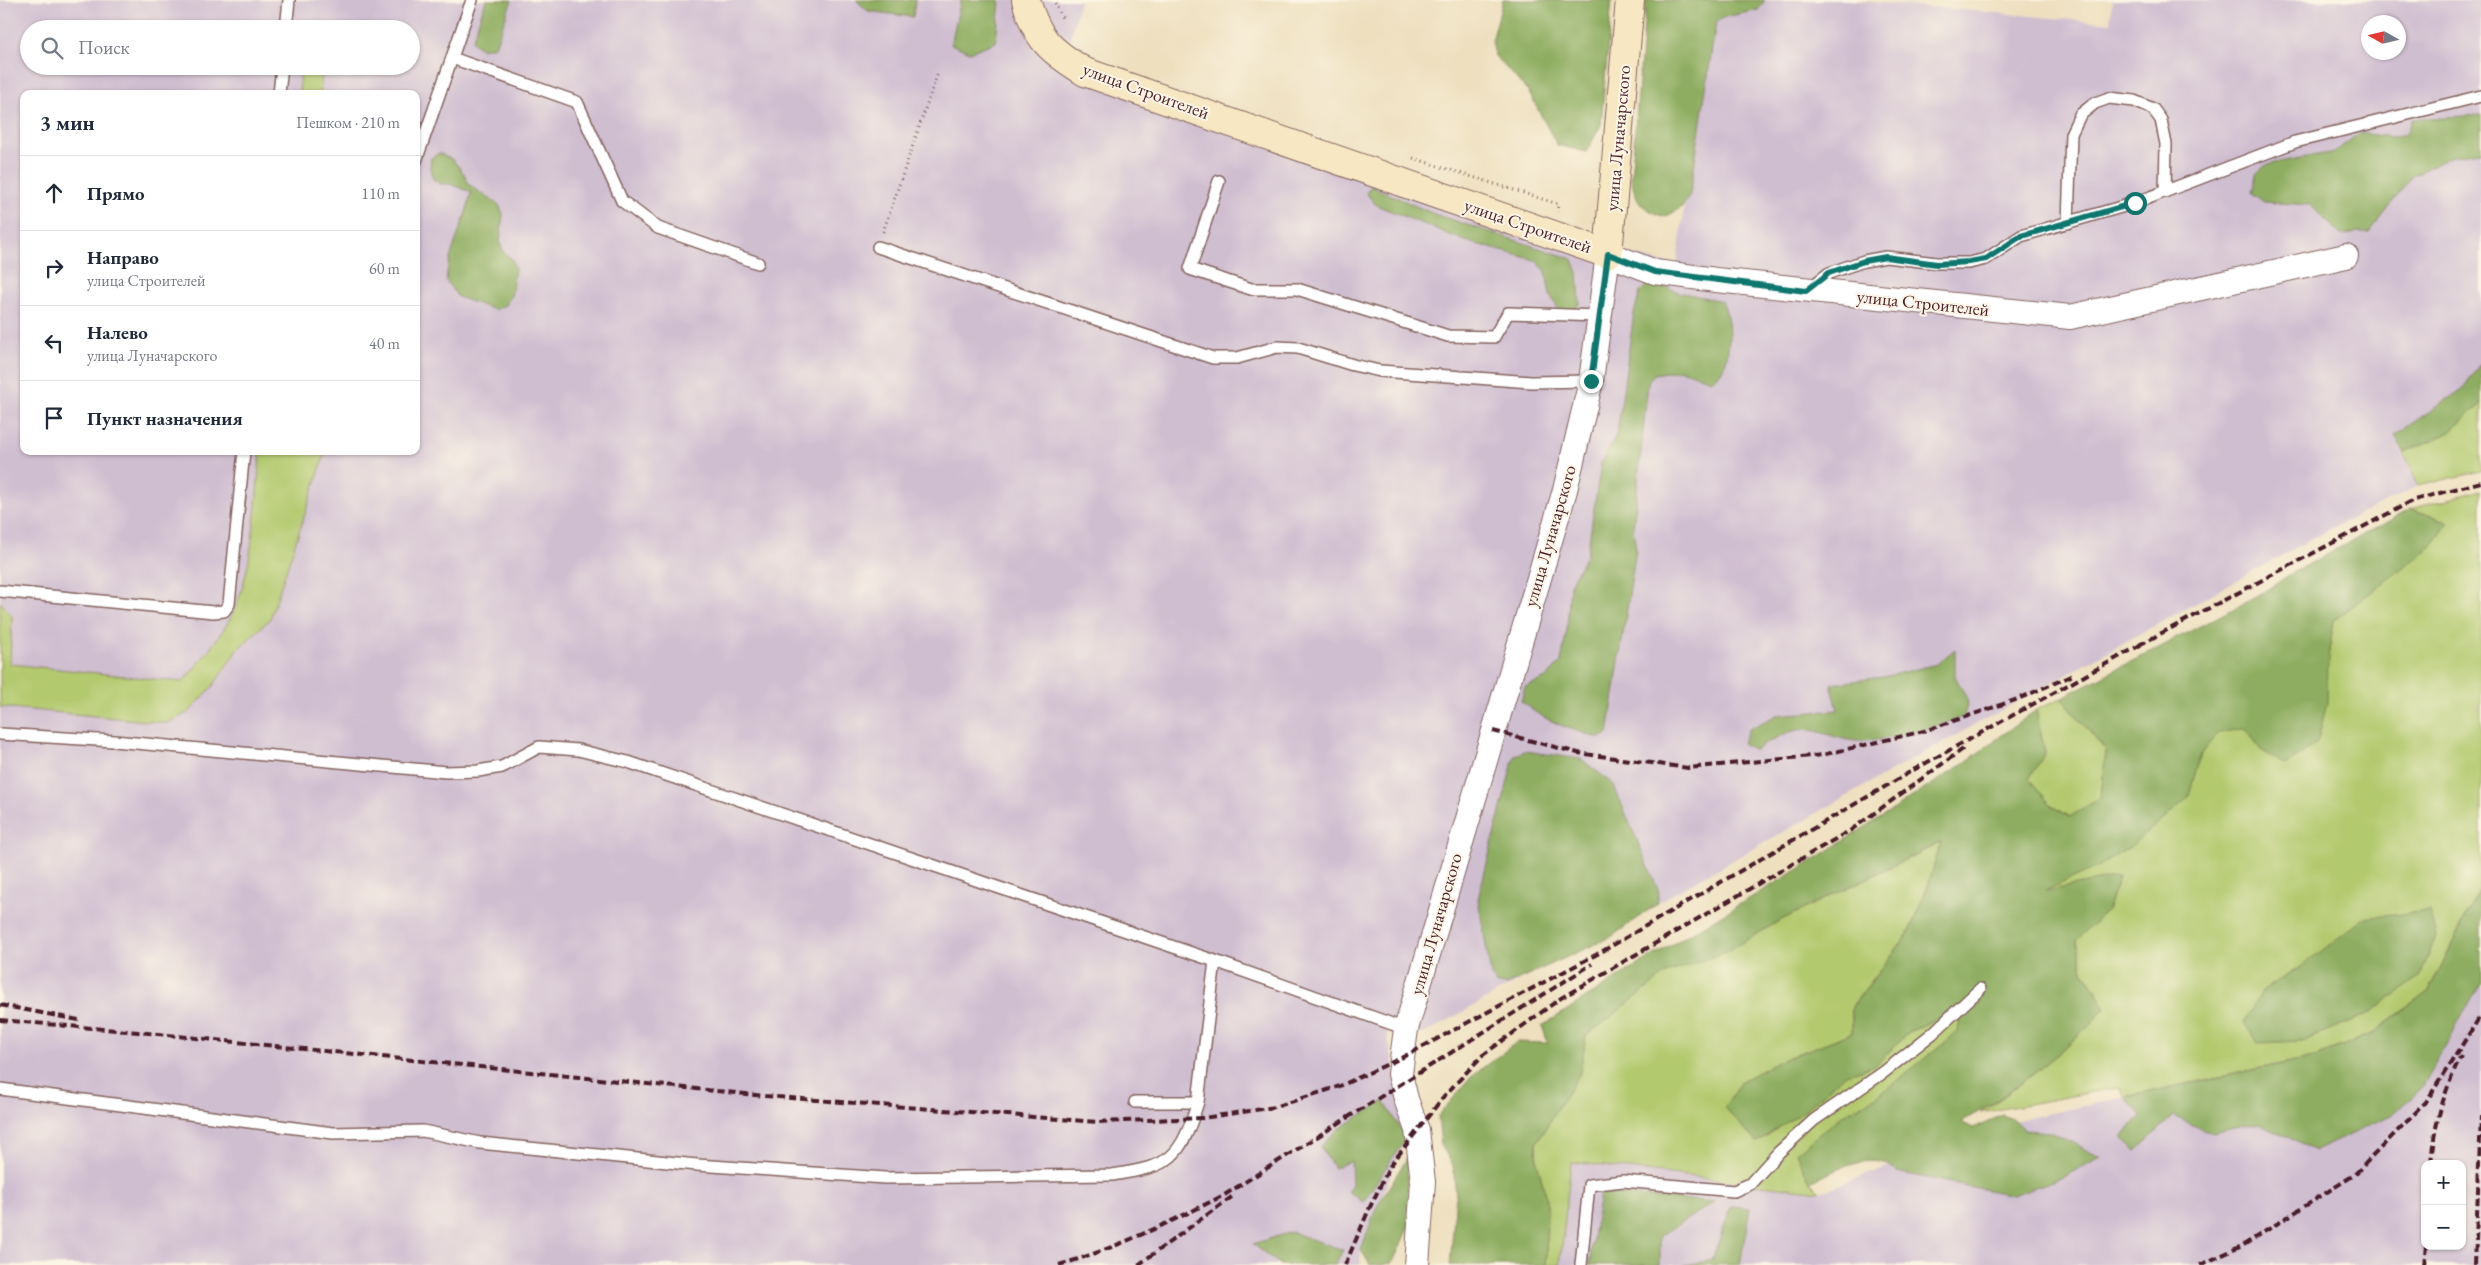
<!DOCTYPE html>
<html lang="ru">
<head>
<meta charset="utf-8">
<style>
  :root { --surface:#fff; --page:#f2f2f3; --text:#1f2937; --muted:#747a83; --line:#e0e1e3 }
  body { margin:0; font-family:"EB Garamond",serif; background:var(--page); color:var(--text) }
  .controls { position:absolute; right:15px; bottom:15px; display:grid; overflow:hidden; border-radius:10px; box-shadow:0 1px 4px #0004 }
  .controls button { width:45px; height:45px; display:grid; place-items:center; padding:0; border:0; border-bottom:1px solid var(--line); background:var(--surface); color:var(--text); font:25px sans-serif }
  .compass { position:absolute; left:2361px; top:15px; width:45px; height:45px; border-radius:50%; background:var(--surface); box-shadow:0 1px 4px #0004; rotate:278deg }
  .stop { position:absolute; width:15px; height:15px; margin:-11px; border:4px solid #0f766e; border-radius:50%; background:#fff }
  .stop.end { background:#0f766e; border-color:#fff; box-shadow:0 1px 5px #0008 }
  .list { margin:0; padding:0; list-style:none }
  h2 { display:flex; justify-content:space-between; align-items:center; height:65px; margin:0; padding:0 20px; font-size:21px }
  h2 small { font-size:16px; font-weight:400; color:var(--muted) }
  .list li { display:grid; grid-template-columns:32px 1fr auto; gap:15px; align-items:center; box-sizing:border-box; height:75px; padding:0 20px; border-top:1px solid var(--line) }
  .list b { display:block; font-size:19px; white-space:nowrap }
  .list p { margin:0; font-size:16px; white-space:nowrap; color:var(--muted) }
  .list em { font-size:16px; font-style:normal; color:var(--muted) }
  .icon { flex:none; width:28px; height:28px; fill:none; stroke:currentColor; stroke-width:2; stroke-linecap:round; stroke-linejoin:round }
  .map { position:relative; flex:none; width:2481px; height:1265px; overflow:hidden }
  .search { position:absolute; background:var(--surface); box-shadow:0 1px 4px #0004; left:20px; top:20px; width:400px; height:55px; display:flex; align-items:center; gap:12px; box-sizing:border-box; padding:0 18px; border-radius:28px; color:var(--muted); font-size:19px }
  .panel { position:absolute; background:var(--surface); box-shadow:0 1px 4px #0004; left:20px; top:90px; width:400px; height:365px; border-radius:10px }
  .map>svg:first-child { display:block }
  .industrial { fill:#cfbdd0; fill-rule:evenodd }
  .green { fill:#b3c96e; stroke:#7e744c; fill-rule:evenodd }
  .forest { fill:#8ead61; stroke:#6c6646 }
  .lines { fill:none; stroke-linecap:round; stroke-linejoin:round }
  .service-casing { stroke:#83635f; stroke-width:14 }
  .minor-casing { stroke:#83635f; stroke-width:26 }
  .secondary-casing { stroke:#83635f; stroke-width:30 }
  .path { stroke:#83635f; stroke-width:3; stroke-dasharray:1 4; stroke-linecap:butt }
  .service { stroke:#fff; stroke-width:11 }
  .minor { stroke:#fff; stroke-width:24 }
  .secondary { stroke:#f7e8c3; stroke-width:28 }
  .rail { stroke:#4a1f2b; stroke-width:4; stroke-dasharray:8 4; stroke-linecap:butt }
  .route { stroke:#0f766e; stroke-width:6 }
  .labels { text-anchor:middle; stroke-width:4; stroke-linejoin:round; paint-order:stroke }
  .street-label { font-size:18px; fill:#4a1f2b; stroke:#fcf5e5 }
</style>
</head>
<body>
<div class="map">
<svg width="2481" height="1265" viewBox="0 0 2481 1265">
  <rect width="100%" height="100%" fill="#fcf5e5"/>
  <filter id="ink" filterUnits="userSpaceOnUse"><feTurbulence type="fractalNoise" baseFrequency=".02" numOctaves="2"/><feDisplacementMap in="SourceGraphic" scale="10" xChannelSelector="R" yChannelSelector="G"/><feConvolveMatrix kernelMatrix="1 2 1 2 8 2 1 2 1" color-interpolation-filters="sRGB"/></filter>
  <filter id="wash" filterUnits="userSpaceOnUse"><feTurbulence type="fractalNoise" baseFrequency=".0096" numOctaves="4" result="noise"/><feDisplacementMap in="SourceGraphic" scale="20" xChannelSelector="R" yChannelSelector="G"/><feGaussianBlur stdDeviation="1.12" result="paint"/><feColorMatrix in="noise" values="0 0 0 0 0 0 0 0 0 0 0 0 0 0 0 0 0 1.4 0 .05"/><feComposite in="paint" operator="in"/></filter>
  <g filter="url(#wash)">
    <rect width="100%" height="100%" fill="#eee0bf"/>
    <path class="industrial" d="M0,0H1080L1063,65L1555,235L1677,266L1709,0H1848L2110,23L2112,0H2481V363L2464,388L2395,435L2418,486L2326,531L1902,765L1422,1035L1385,1021L1407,1134L1361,1250L1360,1265H0ZM2368,22H2398V52H2368ZM29,29H411V66H29ZM24,94H416V451H24Z
      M2481,885V1265H1560L1571,1162L1820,1192L2008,1122L2314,1057L2429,991ZM2425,1164H2462V1246H2425Z"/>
    <path class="green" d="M301,66H323L320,94H299Z
      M2481,404V471L2418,486L2404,452L2447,434Z
      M261,451H326L270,619L237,650L213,686L189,712L168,723L0,707V602L12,616L10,664L183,682C200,661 227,630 236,606C255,557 255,503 261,451Z
      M2481,490V885L2429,991L2372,1034L2314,1057L2125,1097L2120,1087L1980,1113C2026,1082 2067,1048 2106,1008L2083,970L2077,940L2107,910L2119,878L2042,892L2169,813L2187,798L2201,754L2219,733L2246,727L2261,750L2328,657L2334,620L2380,583L2449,522L2411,509ZM2436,936L2263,990L2302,966Z
      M2061,698L2106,751L2101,797L2070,817L2050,804L2029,779L2045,753L2036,710Z
      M1942,842L1927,889L1908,934L1852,1006V1033L1779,1061L1757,1142L1801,1113L1844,1075L1876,1065L1908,1032L1962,1008L1958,1032L1880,1094L1839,1118L1810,1182L1820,1192L1571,1162L1560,1265H1546L1547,1201L1537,1162L1536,1143L1580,1073L1586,1036L1667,973L1781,920Z"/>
    <path class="forest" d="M486,0H512L495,46L482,49L472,41Z
      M856,0H915L913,17L868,11Z
      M961,0H1000L996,42L969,52L951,44Z
      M1503,0H1612L1601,125L1586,152L1557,145L1528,91L1495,56L1492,41Z
      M1646,0H1765L1758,10L1725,17L1716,22L1690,194L1681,208L1665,217C1642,209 1636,203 1631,178Z
      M2481,115V152L2452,156L2413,175L2370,232L2341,235L2310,205L2264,202L2252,193L2256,174L2267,164L2335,152L2359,133L2391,137L2406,134L2412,119Z
      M439,153L453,160L465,175L468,184L499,205L503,214L500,243L504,253L512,259L515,269L511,297L505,305L495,310L458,297L446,281C448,251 466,222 471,192L450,184H441L433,179L430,169L431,158Z
      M1371,186L1434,214L1573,259L1578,273L1580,304L1574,309L1559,310L1550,296L1546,271L1535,260L1465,241L1376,205L1366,193Z
      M1648,284H1659L1678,292L1722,301C1731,316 1732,359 1720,373C1718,376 1714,378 1711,380L1681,370L1654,374L1648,382L1633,529L1636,549L1608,734L1599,738C1573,730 1542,721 1521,701L1525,687L1546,678L1561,662L1567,629L1570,584L1587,554L1601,463L1617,433L1634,313L1640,292Z
      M2481,363V404L2447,434L2404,452L2395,435L2464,388Z
      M2411,509L2449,522L2432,546L2334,620L2328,657L2327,703L2317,743L2286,765L2261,750L2246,728L2219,733L2201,754L2188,798L2130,847L2099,866L2045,891L2119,877L2107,910L2077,940L2083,971L2106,1008C2061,1054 2017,1091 1961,1122L1973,1128L2003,1115L2014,1120L2024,1130L2051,1132L2101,1157L2063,1177L2013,1195L1897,1172C1875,1147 1834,1172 1810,1182L1796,1153L1839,1118L1880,1094L1958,1032L1962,1008L1908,1032L1876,1065L1844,1075L1801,1113L1757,1142L1724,1108L1741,1081L1779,1061L1852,1033V1007L1908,934L1927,889L1941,842L1781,920L1724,953L1667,973L1586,1036L1580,1073L1536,1143L1537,1162L1547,1201L1546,1265H1450L1456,1195L1453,1165L1441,1145L1438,1116L1473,1075L1517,1042L1548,1043L1542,1026L1639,964L1804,866L1959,767L2036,710L2045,753L2029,779L2050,804L2070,817L2101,797L2106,751L2061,698L2256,597L2289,575Z
      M1955,649V676L1968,701L1964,716C1930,729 1893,741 1856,741C1841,740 1826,733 1811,730C1791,726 1771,742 1754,750L1742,743L1749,729L1777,715L1838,710L1831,684L1883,677L1937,664Z
      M1525,751L1581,759L1613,784L1659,892L1657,904L1611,937L1506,985L1496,984L1491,975L1478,899L1512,765L1515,755Z
      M2481,885V982L2423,1086L2391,1116L2315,1151L2260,1123L2211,1133L2173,1116L2136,1151L2121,1138L2141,1116L2125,1097L2314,1057L2372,1034L2429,991Z
      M2429,911L2436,936L2420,977L2370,1013L2303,1041L2257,1043L2244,1022L2263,990L2302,966L2364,918Z
      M1384,1101L1406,1138L1363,1202L1348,1191L1352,1184L1351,1161L1334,1168L1320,1147L1337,1130Z
      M1407,1158L1408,1228L1393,1262L1383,1265H1370L1361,1250L1376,1208Z
      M1600,1193L1715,1202L1660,1236V1265H1589Z
      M1731,1206L1750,1208L1740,1265H1685L1712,1260Z
      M1291,1232L1343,1250L1335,1265H1280L1253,1244Z"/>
  </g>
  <g filter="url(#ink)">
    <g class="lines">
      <g class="service-casing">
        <path id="service" d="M286,29L289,0
          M452,58L577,102L622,201L658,228L758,263
          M279,94L282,66
          M416,161L472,0
          M1219,181L1190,269L1251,289H1297L1448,336L1494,337L1508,313L1599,316
          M2068,223L2071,134L2080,115L2095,103L2109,98L2134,101L2153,109L2161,120L2166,144L2165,192
          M878,247L1213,358H1237L1277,347L1298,348L1353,365L1380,371L1531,382L1591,381
          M1810,288L1829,273L1864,261L1886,257L1937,263H1969L1986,259L2021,236L2135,203L2295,142L2481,96
          M0,591L213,612L224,611L229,604L244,451
          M0,734L114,741L446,772L478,771L502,767L539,747L578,750L628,762L1215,961L1406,1029
          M0,1089L333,1133L423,1131L480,1143L697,1165L885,1178L1112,1175C1172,1166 1180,1159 1198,1102
          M1135,1102H1198L1215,961
          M1581,1265L1589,1185L1623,1181L1734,1191L1750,1184L1779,1152L1814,1120L1884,1072L1933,1033L1980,989"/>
      </g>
      <g class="minor-casing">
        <path id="minor" d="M1417,1265L1423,1182L1417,1130L1406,1099L1400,1074L1406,1029L1565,490L1591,381L1608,254L1655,272L1716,280L2070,317L2346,256"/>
      </g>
      <g class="secondary-casing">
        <path id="secondary" d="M1026,0C1037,40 1051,51 1085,72L1608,254L1630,0"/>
      </g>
      <path class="path" d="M1055,3L1062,18
        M1413,158L1558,204L1557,212
        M883,232L938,72"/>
      <use href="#service" class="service"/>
      <use href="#minor" class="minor"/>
      <use href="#secondary" class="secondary"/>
      <path class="rail" d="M2139,645L2414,500L2481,482
        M1493,731L1578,753L1688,768L1822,755L1924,731L2018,699L2073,675
        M0,1005L79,1020
        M0,1020L138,1032L765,1096L1097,1122L1203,1118L1275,1107L1340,1086L1401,1058L1601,952L1917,768L2144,643
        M2431,1164C2434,1124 2444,1092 2461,1056
        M1059,1265C1117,1248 1171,1222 1226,1194L1592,964
        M1138,1265L1233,1196
        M1345,1265L1370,1207L1390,1166L1444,1096L1483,1055L1561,998L1851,830L1963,749
        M2200,1265L2242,1246L2354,1175L2426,1102L2481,1015
        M2424,1265L2426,1246
        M2475,1265L2481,1116"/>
    </g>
  </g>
  <g class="lines" filter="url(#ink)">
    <path class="route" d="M1591,381L1608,254L1655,272L1806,291L1829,273L1864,261L1886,257L1937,264L1969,262L1986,259L2021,236L2135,203"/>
  </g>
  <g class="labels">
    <g class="street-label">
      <text transform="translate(1146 91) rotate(20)" y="6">улица Строителей</text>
      <text transform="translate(1618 138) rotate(-85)" y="6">улица Луначарского</text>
      <text transform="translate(1528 226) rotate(19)" y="6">улица Строителей</text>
      <text transform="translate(1923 303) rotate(6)" y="6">улица Строителей</text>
      <text transform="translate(1550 536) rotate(-74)" y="6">улица Луначарского</text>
      <text transform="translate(1436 924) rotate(-74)" y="6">улица Луначарского</text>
    </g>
  </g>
</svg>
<div class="controls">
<button>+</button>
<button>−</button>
</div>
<svg class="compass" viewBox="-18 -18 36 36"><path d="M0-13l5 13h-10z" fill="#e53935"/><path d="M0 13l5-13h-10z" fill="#747a83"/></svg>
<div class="stop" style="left:2135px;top:203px"></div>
<div class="stop end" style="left:1591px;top:381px"></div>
<div class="search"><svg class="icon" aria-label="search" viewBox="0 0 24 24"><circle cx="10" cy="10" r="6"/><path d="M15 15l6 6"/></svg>Поиск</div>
<section class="panel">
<h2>3 мин<small>Пешком · 210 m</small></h2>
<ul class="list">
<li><svg class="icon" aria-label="ahead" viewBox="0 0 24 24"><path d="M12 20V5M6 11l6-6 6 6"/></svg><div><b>Прямо</b></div><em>110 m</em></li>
<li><svg class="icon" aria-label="right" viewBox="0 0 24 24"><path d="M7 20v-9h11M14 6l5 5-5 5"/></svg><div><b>Направо</b><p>улица Строителей</p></div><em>60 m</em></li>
<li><svg class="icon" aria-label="left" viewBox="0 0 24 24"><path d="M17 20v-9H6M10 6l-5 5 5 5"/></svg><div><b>Налево</b><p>улица Луначарского</p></div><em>40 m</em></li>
<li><svg class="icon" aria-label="arrive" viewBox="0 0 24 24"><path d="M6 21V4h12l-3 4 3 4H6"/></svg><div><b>Пункт назначения</b></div></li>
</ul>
</section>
</div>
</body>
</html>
